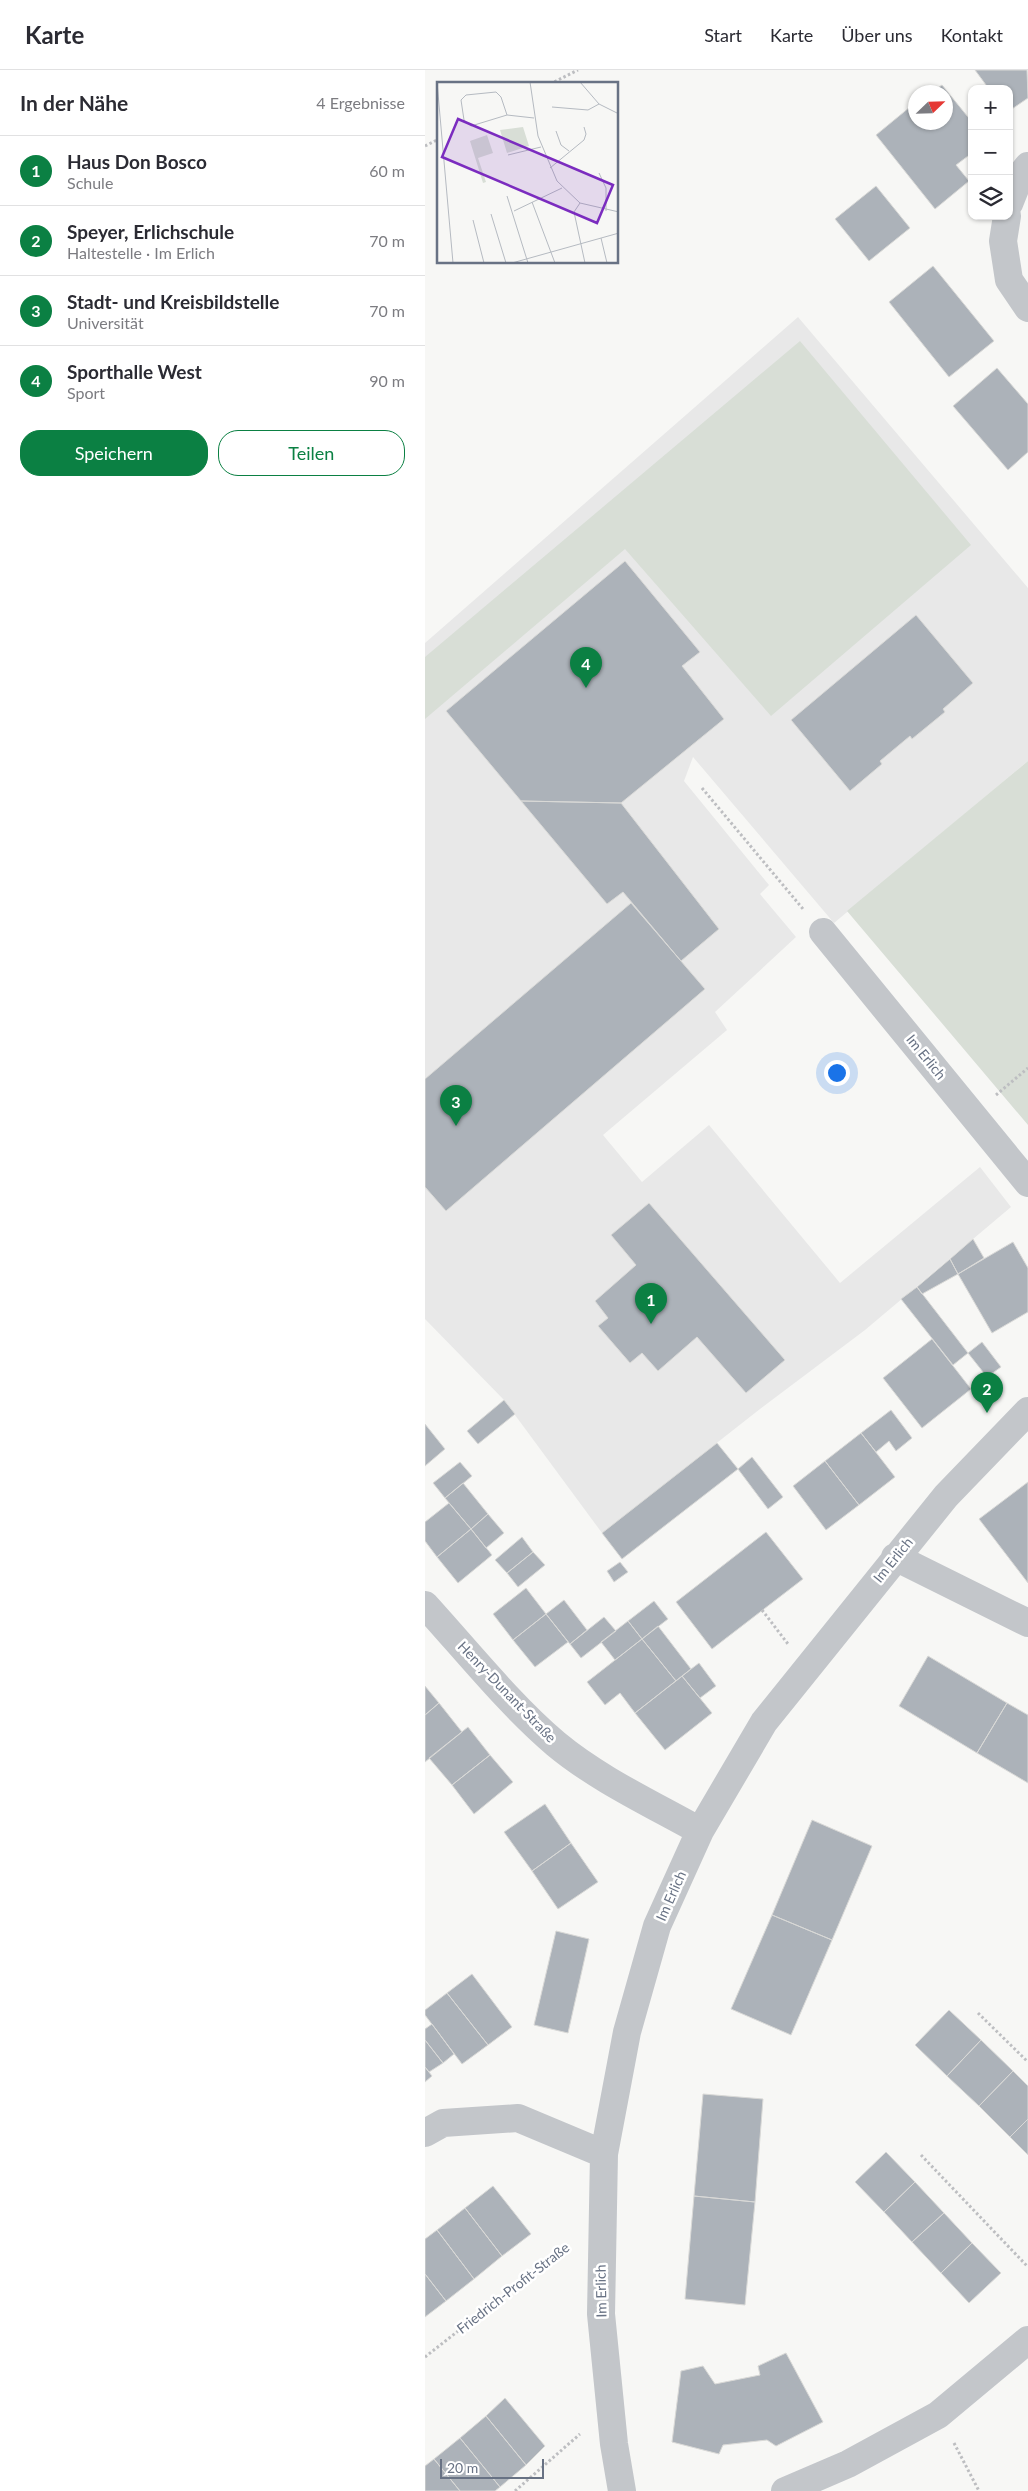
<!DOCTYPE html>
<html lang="de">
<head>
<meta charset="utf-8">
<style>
  :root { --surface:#fff; --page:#f7f7f7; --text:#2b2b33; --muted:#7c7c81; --line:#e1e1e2; --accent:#0b8043 }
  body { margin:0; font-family:Lato,sans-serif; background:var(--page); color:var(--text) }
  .controls { position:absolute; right:15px; top:15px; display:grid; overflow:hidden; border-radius:10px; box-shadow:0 1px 4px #0004 }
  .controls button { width:45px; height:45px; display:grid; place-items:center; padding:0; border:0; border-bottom:1px solid var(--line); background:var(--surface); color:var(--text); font:25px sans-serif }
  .compass { position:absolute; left:483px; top:15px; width:45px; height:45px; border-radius:50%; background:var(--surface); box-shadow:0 1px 4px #0004; rotate:67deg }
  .scale { position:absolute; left:15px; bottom:12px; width:104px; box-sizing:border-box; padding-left:5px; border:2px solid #687284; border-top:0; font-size:14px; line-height:18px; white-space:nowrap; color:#687284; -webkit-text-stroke:4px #fff; paint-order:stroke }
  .you { position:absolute; left:411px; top:1002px; width:18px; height:18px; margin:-12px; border:4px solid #fff; border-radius:50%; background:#1a73e8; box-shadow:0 0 0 8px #1a73e833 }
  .badge { display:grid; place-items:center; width:32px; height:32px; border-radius:50%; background:var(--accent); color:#fff; font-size:16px; font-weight:700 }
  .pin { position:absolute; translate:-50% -41px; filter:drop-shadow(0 1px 2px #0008) }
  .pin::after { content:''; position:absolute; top:26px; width:18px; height:15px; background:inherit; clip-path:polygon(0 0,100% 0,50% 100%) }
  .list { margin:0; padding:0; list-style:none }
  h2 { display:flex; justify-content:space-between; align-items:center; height:65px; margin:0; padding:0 20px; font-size:21px }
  h2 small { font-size:16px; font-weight:400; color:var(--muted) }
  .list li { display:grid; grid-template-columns:32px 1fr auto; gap:15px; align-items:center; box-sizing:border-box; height:70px; padding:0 20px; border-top:1px solid var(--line) }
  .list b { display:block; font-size:19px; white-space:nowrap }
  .list p { margin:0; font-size:16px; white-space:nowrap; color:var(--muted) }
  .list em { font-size:16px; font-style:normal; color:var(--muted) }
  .actions { display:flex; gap:10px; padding:15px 20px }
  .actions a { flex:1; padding:11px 0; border:1px solid var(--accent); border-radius:20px; text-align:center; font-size:18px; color:var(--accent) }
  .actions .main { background:var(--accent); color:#fff }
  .icon { flex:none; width:28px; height:28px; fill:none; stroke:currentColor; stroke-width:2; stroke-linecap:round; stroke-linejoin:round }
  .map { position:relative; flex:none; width:603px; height:2421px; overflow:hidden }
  header { display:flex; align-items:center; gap:30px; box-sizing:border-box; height:70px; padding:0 25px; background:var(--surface); border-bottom:1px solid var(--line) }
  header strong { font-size:24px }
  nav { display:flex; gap:28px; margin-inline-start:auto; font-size:18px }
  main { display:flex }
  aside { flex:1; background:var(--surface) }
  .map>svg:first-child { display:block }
  .built { fill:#e8e8e8 }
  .green { fill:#d8ded6 }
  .building { fill:#acb2b9; stroke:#d9d9d7 }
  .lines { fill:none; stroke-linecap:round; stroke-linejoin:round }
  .path { stroke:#bdbec1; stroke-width:3; stroke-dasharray:2.5 2.5; stroke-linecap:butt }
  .minor { stroke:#c3c6ca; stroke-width:28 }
  .labels { text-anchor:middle; stroke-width:5; stroke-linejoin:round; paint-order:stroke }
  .street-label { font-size:14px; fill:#687284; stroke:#fff }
  .inset-road { fill:none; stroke:#b5bac1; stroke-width:1 }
  .view { fill:#7b2cbf; fill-opacity:0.15; stroke:#7b2cbf; stroke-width:2.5 }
  .inset-edge { fill:none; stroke:#687284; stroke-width:2.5 }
</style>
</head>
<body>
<header>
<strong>Karte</strong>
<nav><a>Start</a><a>Karte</a><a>Über uns</a><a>Kontakt</a></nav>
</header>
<main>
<aside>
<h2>In der Nähe<small>4 Ergebnisse</small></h2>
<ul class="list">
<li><span class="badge">1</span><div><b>Haus Don Bosco</b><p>Schule</p></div><em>60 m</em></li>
<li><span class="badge">2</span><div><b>Speyer, Erlichschule</b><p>Haltestelle · Im Erlich</p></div><em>70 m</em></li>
<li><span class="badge">3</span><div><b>Stadt- und Kreisbildstelle</b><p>Universität</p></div><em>70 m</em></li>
<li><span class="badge">4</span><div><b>Sporthalle West</b><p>Sport</p></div><em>90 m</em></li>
</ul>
<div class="actions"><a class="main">Speichern</a><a>Teilen</a></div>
</aside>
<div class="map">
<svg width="603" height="2421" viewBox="0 0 603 2421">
  <rect width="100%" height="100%" fill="#f7f7f5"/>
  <path class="built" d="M373,247L603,518V691L409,853L268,687L259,711L344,815L335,824L371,867L290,942L302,960L178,1065L217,1112L284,1055L415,1213L555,1097L586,1137L440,1260L335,1339L177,1463L79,1330L0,1249V573Z"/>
  <path class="green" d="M375,271L546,475L346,646L200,479L0,649V587Z
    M603,691V1055L422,841Z"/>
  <path class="building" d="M550,0H602L603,28L584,41V19H564Z
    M517,15L547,52V83L531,95L544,111L510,139L451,65L485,37L487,39L490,36V52H520V22H507Z
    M451,116L485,158L444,191L410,149Z
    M508,196L569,271L524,307L464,232Z
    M572,298L603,334V382L583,400L528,336Z
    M200,491L275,582L257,596L299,649L196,733L96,731L21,641Z
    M491,545L548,613L518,639L520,642L487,669L485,666L455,691L457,694L425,721L366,650Z
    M96,731L196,733L294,859L256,891L198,822L182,834Z
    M206,833L280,919L21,1141L0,1117V1009Z
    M224,1133L360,1290L321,1323L272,1267L233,1301L217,1283L205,1293L173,1256L183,1248L170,1231L211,1195L186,1165Z
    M548,1169L559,1188L533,1204L525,1189Z
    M588,1172L603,1198V1242L567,1263L533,1204Z
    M525,1189L533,1204L497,1224L492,1217Z
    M492,1217L543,1283L528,1295L476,1229Z
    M507,1269L546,1319L497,1358L458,1308Z
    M557,1272L576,1297L562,1307L543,1283Z
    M79,1330L90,1344L53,1374L42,1361Z
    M466,1340L487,1368L471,1381L464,1371L451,1382L436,1363Z
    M0,1354L20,1379L0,1396Z
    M436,1363L470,1407L434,1435L400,1391Z
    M292,1373L313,1399L197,1489L177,1463Z
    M327,1387L358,1427L343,1439L313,1399Z
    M400,1391L434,1435L401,1460L368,1416Z
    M35,1392L47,1406L20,1428L8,1413Z
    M603,1412V1513L554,1449Z
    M38,1413L63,1444L46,1459L20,1428Z
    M24,1433L46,1459L12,1487L0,1471V1452Z
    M63,1444L79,1463L61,1478L46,1459Z
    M46,1459L67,1485L33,1513L12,1487Z
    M341,1462L378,1509L287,1579L251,1532Z
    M97,1467L108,1482L82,1503L70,1490Z
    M108,1482L120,1495L93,1517L82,1503Z
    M195,1492L203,1502L189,1512L182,1501Z
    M101,1518L121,1544L88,1570L68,1544Z
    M139,1530L162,1560L145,1574L121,1544Z
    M229,1531L243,1549L217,1569L203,1551Z
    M121,1544L143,1572L110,1597L88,1570Z
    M179,1547L191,1561L156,1588L145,1574Z
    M203,1551L217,1569L190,1590L176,1572Z
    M233,1556L266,1599L251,1611L217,1569Z
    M217,1569L251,1611L210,1643L195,1623L180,1635L162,1612Z
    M503,1586L582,1633L552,1683L474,1636Z
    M274,1593L291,1616L275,1628L257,1606Z
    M257,1606L287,1643L240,1680L210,1643Z
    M0,1616L14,1633L0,1645Z
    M14,1633L37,1662L0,1692V1645Z
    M582,1633L603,1645V1713L552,1683Z
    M43,1657L65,1685L27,1715L4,1688Z
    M65,1685L88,1712L49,1744L27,1715Z
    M120,1734L146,1773L107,1801L79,1762Z
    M387,1750L447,1776L407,1870L347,1845Z
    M146,1773L173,1812L133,1839L107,1801Z
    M347,1845L407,1870L366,1965L306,1939Z
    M131,1861L164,1869L143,1963L109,1955Z
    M47,1904L87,1957L63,1975L22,1923Z
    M22,1923L63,1975L37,1994L0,1945V1940Z
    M524,1940L556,1970L522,2006L490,1975Z
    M7,1954L29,1984L18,1993L0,1970V1959Z
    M0,1970L18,1993L4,2002L0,1997Z
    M556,1970L588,2001L554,2036L522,2006Z
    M0,1997L7,2006L0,2012Z
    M588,2001L603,2016V2049L585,2067L554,2036Z
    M278,2024L338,2029L330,2132L269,2126Z
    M603,2049V2085L585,2067Z
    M461,2082L490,2112L459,2142L430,2112Z
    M490,2112L519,2143L487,2172L459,2142Z
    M68,2116L106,2164L77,2186L40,2138Z
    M269,2126L330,2132L320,2235L260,2229Z
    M40,2138L77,2186L49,2209L12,2160Z
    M519,2143L547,2173L516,2203L487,2172Z
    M12,2160L49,2209L21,2231L0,2204V2169Z
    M547,2173L576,2203L544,2233L516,2203Z
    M0,2204L21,2231L0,2247Z
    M361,2283L398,2352L351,2376L342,2370L298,2375L294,2384L247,2372L256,2301L278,2296L290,2314L335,2305L333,2296Z
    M80,2328L120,2376L101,2395L61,2346Z
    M61,2346L101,2395L75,2417L35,2368Z
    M35,2368L75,2417L70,2421H35L9,2389Z
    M9,2389L35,2421H0V2396Z"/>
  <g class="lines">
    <path class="path" d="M125,14L153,0
      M0,76L14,69
      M277,718L378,839
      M571,1025L603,998
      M337,1540L363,1574
      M553,1943L603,1992
      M496,2085L603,2197
      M0,2287L144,2174
      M529,2373L554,2421
      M90,2421L155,2364"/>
    <path class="minor" d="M584,134L595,106L603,96
      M582,146L578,171L584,210L603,238
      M398,862L603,1113
      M470,1487L603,1553
      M0,1535C41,1580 85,1635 131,1674C173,1709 227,1734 275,1761
      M0,2063L18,2053L93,2048L179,2084
      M197,2421L189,2374L176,2244L179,2084L202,1962L232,1856L275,1761L339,1652L521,1426L603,1341
      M360,2421L423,2394L513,2345L603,2270"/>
  </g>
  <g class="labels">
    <g class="street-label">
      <text transform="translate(501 987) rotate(51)" y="5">Im Erlich</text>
      <text transform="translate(468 1490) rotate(-51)" y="5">Im Erlich</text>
      <text transform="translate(82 1622) rotate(46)" y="5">Henry-Dunant-Straße</text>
      <text transform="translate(246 1826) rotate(-66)" y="5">Im Erlich</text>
      <text transform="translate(88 2218) rotate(-38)" y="5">Friedrich-Profit-Straße</text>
      <text transform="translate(176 2221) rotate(-91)" y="5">Im Erlich</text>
    </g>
  </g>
  <g transform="translate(12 12)">
    <rect width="181" height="181" fill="#f7f7f5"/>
    <path d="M86,45L92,64L70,71L63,48ZM50,53L56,71L41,76L49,100L46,101L33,59Z" fill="#d8ded6"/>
    <path class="inset-road" d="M0,0L16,181M93,0L101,54L120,99L143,121L182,130M143,0L162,22L182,32M115,25L151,28L162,22M70,33L64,15L59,10L29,13L24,18L27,38L34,44L70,33L97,36M119,49L124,63L132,69M71,73L104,65M113,86L147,58L149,52L147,45M162,91L169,106V129M70,114L91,181M95,120L118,181M143,121L137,130L148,181M77,129L125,106M54,132L69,181M36,138L47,181M164,156L170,181M75,181L182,151"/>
    <path class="view" d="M21,37L176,103L160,141L5,75Z"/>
    <rect width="181" height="181" class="inset-edge"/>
  </g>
</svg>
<div class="controls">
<button>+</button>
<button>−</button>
<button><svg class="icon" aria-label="layers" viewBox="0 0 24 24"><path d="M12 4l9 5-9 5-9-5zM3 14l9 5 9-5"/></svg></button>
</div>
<svg class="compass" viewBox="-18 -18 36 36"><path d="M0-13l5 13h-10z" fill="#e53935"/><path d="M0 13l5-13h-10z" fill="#7c7c81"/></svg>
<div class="scale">20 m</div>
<div class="you"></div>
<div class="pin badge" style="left:226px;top:1254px">1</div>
<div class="pin badge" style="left:562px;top:1343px">2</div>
<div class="pin badge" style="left:31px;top:1056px">3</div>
<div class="pin badge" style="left:161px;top:618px">4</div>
</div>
</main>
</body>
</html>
